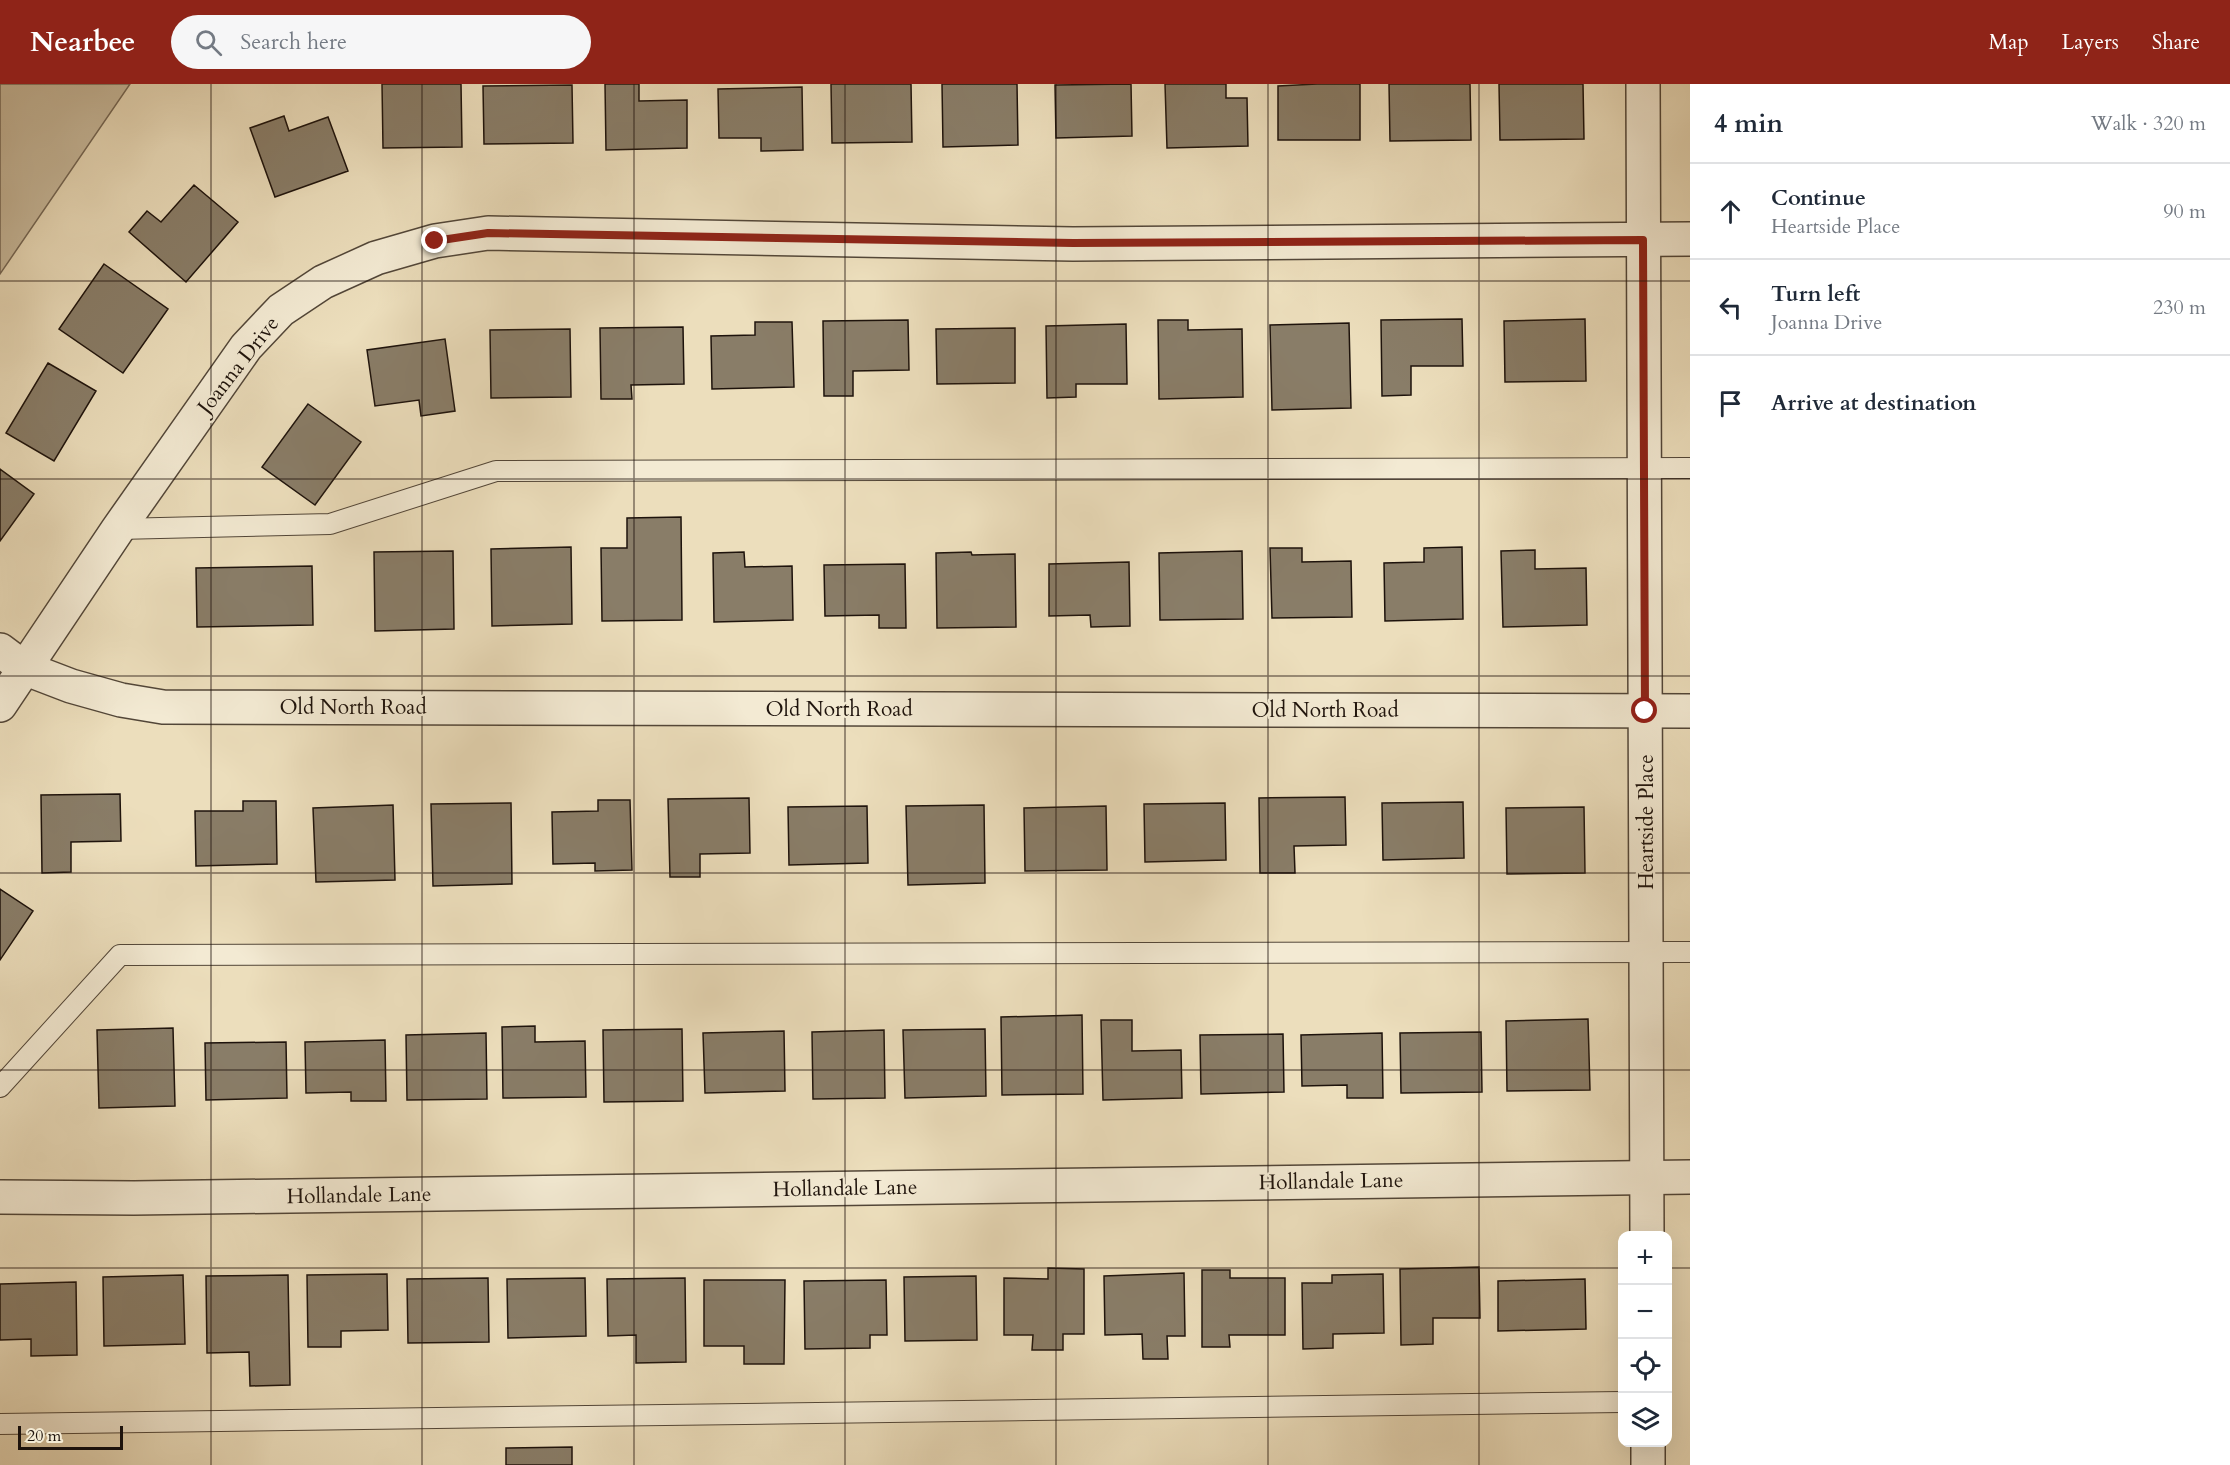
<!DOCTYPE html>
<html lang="en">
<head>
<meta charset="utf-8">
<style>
  :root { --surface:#fff; --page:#f6f6f7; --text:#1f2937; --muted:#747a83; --line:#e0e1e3; --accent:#8f2418 }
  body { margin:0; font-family:Cardo,serif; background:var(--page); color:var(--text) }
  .controls { position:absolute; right:18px; bottom:18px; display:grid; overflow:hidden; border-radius:12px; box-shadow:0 6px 24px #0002 }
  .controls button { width:54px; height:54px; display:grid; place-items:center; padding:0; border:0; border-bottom:2px solid var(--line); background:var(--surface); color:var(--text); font:30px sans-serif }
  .scale { position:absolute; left:18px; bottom:15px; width:105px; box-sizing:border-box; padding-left:6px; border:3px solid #1e130c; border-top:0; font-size:16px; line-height:21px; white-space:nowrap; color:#1e130c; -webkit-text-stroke:4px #f3ead3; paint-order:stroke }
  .stop { position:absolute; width:18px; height:18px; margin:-14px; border:4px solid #8f2418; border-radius:50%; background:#fff }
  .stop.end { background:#8f2418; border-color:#fff; box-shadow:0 2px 6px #0008 }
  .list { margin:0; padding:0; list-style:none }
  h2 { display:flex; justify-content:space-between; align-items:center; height:78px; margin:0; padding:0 24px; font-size:26px }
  h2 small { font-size:20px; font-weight:400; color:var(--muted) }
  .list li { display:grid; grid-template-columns:39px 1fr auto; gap:18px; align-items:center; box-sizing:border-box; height:96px; padding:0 24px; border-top:2px solid var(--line) }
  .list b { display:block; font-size:22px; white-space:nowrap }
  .list p { margin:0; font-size:20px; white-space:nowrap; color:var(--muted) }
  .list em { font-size:20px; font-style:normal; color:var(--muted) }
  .icon { flex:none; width:33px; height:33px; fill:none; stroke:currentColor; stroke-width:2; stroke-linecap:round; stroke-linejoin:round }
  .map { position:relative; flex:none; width:1690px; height:1381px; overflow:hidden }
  header { display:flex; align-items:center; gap:36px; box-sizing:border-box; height:84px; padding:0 30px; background:var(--accent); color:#fff }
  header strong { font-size:28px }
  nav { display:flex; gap:33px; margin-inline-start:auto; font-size:21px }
  .search { width:420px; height:54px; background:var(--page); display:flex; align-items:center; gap:15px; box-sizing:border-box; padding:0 21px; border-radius:33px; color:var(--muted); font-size:22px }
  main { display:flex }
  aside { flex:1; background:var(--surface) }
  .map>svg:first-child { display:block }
  .green { fill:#c9bb9e; stroke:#746755; stroke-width:1.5 }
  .building { fill:#897d68; stroke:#1e130c; stroke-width:1.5 }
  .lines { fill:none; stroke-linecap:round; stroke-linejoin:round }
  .service-casing { stroke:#524638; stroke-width:22 }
  .minor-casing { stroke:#524638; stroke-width:36 }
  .tertiary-casing { stroke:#524638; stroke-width:36 }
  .service { stroke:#f3ead3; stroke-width:20 }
  .minor { stroke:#f3ead3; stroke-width:33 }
  .tertiary { stroke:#f3ead3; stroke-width:33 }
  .route { stroke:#8f2418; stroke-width:8 }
  .grid { fill:none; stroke:#1e130c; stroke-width:1.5; stroke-opacity:0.55 }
  .labels { text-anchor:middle; stroke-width:4.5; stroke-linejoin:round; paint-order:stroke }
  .street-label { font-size:21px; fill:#1e130c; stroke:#f3ead3 }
</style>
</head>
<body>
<header>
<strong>Nearbee</strong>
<div class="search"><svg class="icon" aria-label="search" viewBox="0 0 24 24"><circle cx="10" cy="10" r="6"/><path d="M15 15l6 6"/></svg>Search here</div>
<nav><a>Map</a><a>Layers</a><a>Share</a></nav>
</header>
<main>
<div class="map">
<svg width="1690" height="1381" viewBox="0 0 1690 1381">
  <rect width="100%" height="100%" fill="#ecdebc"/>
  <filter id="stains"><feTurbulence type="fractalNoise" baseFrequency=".00333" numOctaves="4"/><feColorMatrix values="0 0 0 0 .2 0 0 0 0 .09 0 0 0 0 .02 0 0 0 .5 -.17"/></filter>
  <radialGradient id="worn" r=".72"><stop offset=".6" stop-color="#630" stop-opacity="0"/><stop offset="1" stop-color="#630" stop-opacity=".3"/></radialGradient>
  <path class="green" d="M0,0H130L0,190Z"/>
  <path class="building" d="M382,0H461L462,63L383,64Z
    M605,0H639V17L687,16V64L606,66Z
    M831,0H911L912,58L832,59Z
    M942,0H1017L1018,61L943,63Z
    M1131,0L1132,52L1056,54L1055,1Z
    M1165,0H1226V14H1247L1248,62L1167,64Z
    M1317,0H1360V56H1278V2Z
    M1389,0H1470L1471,56L1390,57Z
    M1499,0H1583L1584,55L1500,56Z
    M572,1L573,59L484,60L483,2Z
    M802,3L803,66L761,67V54H719L718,5Z
    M284,32L289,47L328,33L348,87L275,113L250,44Z
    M194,101L238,138L186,198L129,148L147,127L161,138Z
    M104,180L168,225L123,289L59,245Z
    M1462,235L1463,282H1411V311L1382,312L1381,236Z
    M1585,235L1586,297L1505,298L1504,237Z
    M908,236L909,286L853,287V312H824L823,237Z
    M1158,236H1188V246L1242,245L1243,313L1159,315Z
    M755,238H792L794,303L712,305L711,252L755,251Z
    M1349,239L1351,324L1272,326L1270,241Z
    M1126,240L1127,300H1076V313L1047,314L1046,242Z
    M683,243L684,300L631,301L632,315H601L600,244Z
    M1015,244V299L937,300L936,245Z
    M570,245L571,313L491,314L490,246Z
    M445,255L455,327L421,332L419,316L375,322L367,266Z
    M48,279L96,307L54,377L6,349Z
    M308,320L361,358L315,421L262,383Z
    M0,385L34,410L0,457Z
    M681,433L682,536L602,537L601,464H627V434Z
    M571,463L572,540L492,542L491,465Z
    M1462,463L1463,535L1385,537L1384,479L1424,478V464Z
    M1270,464H1302V478L1351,477L1352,533L1272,534Z
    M1535,466V485L1586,484L1587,541L1503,543L1501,467Z
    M453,467L454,545L375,547L374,468Z
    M1242,467L1243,535L1160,536L1159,469Z
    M744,468L745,483L792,482L793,536L714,538L713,469Z
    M971,468L972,471L1015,470L1016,543L937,544L936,469Z
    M1129,478L1130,542L1091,543L1090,531L1049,532V480Z
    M905,480L906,544H879V531L825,532L824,481Z
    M312,482L313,541L197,543L196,484Z
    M120,710L121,757L71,758V788L42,789L41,711Z
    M1345,713L1346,761L1294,762L1295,789H1260L1259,714Z
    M749,714L750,769L700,770V793H670L668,715Z
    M598,716H630L632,786L595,787V779L553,780L552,728L598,727Z
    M243,717H276L277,780L196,782L195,727H243Z
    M1463,718L1464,774L1383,776L1382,719Z
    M511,719L512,800L433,802L431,720Z
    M1225,719L1226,776L1145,778L1144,720Z
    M393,721L395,796L316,798L313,724Z
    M984,721L985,799L908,801L906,722Z
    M867,722L868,779L789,781L788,723Z
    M1106,722L1107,786L1025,787L1024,724Z
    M1584,723L1585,789L1507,790L1506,724Z
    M0,805L33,827L0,876Z
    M1082,931L1083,1010L1002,1011L1001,933Z
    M1588,935L1590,1006L1507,1007L1506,937Z
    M1101,936H1132V967L1181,966L1182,1014L1103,1016Z
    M535,942V958L585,957L586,1013L503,1014L502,943Z
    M173,944L175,1022L99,1024L97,946Z
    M682,945L683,1017L604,1018L603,946Z
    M985,945L986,1012L905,1014L903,946Z
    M884,946L885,1014L813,1015L812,948Z
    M784,947L785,1007L705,1009L703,949Z
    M1481,948L1482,1008L1401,1009L1400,949Z
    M486,949L487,1015L407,1016L406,951Z
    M1382,949L1383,1014H1347V1001L1302,1002L1301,951Z
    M1283,950L1284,1008L1201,1010L1200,951Z
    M385,956L386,1017H351V1008L306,1009L305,958Z
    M286,958L287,1014L206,1016L205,959Z
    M1479,1183L1480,1234H1433V1260L1401,1261L1400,1185Z
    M1048,1184L1084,1185V1250H1063V1266H1032L1033,1251H1004V1194L1048,1195Z
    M1202,1186H1230V1194H1285V1251H1229L1230,1263H1202Z
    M1184,1189L1185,1252H1167L1168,1275H1143L1142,1250L1105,1251L1104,1192Z
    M387,1190L388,1246L341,1247V1263H308L307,1191Z
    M1383,1190L1384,1249L1333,1250V1264L1303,1265L1302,1199H1332V1191Z
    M183,1191L185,1260L104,1262L103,1193Z
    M288,1191L290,1301L250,1302L249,1268L207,1269L206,1192Z
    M976,1192L977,1256L905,1257L904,1193Z
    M488,1194L489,1258L408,1259L407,1195Z
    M585,1194L586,1252L508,1254L507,1195Z
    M685,1194L686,1278L636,1279V1251L608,1252L607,1195Z
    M1585,1195L1586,1245L1498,1247V1197Z
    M704,1196H785L784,1280H744V1262H704Z
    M886,1196L887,1251H870V1264L805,1265L804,1197Z
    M76,1198L77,1271L31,1272V1255L0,1256V1200Z
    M572,1363V1381H506V1364Z"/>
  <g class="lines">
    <g class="service-casing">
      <path id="service" d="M118,445L330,440L496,387L1690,384
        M0,1003L120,871L1690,868
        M0,1340L1622,1318"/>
    </g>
    <g class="minor-casing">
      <path id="minor" d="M0,566L24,584L71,602L121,616L163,623L1690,627
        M0,621L118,445L246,263L281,226L323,198L376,174L435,157L488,149L1073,160L1690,155
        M0,1113L134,1114L1690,1093"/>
    </g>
    <g class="tertiary-casing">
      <path id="tertiary" d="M1643,0L1647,1152
        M1648,1358V1381"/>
    </g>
    <use href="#service" class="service"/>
    <use href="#minor" class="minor"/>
    <use href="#tertiary" class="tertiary"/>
  </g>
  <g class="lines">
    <path class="route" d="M435,157L488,149L1073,159L1643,156L1645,627"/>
  </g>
  <path class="grid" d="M211,0V1381M422,0V1381M634,0V1381M845,0V1381M1056,0V1381M1268,0V1381M1479,0V1381M0,197H1690M0,395H1690M0,592H1690M0,789H1690M0,986H1690M0,1184H1622M1668,1184H1690"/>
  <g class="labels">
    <g class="street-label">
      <text transform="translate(238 281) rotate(-52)" y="7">Joanna Drive</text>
      <text x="353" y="630">Old North Road</text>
      <text x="839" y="632">Old North Road</text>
      <text x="1325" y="633">Old North Road</text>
      <text transform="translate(1646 738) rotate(-90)" y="7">Heartside Place</text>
      <text transform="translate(1331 1097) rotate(-1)" y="7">Hollandale Lane</text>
      <text transform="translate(845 1104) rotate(-1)" y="7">Hollandale Lane</text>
      <text transform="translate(359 1111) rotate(-1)" y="7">Hollandale Lane</text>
    </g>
  </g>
  <rect width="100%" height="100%" filter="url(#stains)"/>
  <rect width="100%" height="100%" fill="url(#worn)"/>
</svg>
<div class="controls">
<button>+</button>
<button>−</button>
<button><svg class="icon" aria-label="locate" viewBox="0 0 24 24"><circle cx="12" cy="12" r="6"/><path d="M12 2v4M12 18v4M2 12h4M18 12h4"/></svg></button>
<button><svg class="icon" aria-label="layers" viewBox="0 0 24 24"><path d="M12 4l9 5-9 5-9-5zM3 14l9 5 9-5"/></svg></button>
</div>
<div class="scale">20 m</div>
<div class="stop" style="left:1645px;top:627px"></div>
<div class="stop end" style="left:435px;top:157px"></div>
</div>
<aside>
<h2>4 min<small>Walk · 320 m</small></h2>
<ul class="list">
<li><svg class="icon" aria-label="ahead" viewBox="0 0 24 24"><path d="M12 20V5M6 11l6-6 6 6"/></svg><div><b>Continue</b><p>Heartside Place</p></div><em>90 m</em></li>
<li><svg class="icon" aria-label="left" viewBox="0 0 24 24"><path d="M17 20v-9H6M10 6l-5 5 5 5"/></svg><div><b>Turn left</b><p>Joanna Drive</p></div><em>230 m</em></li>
<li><svg class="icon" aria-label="arrive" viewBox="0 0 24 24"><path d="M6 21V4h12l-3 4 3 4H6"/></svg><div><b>Arrive at destination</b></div></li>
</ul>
</aside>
</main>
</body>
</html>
